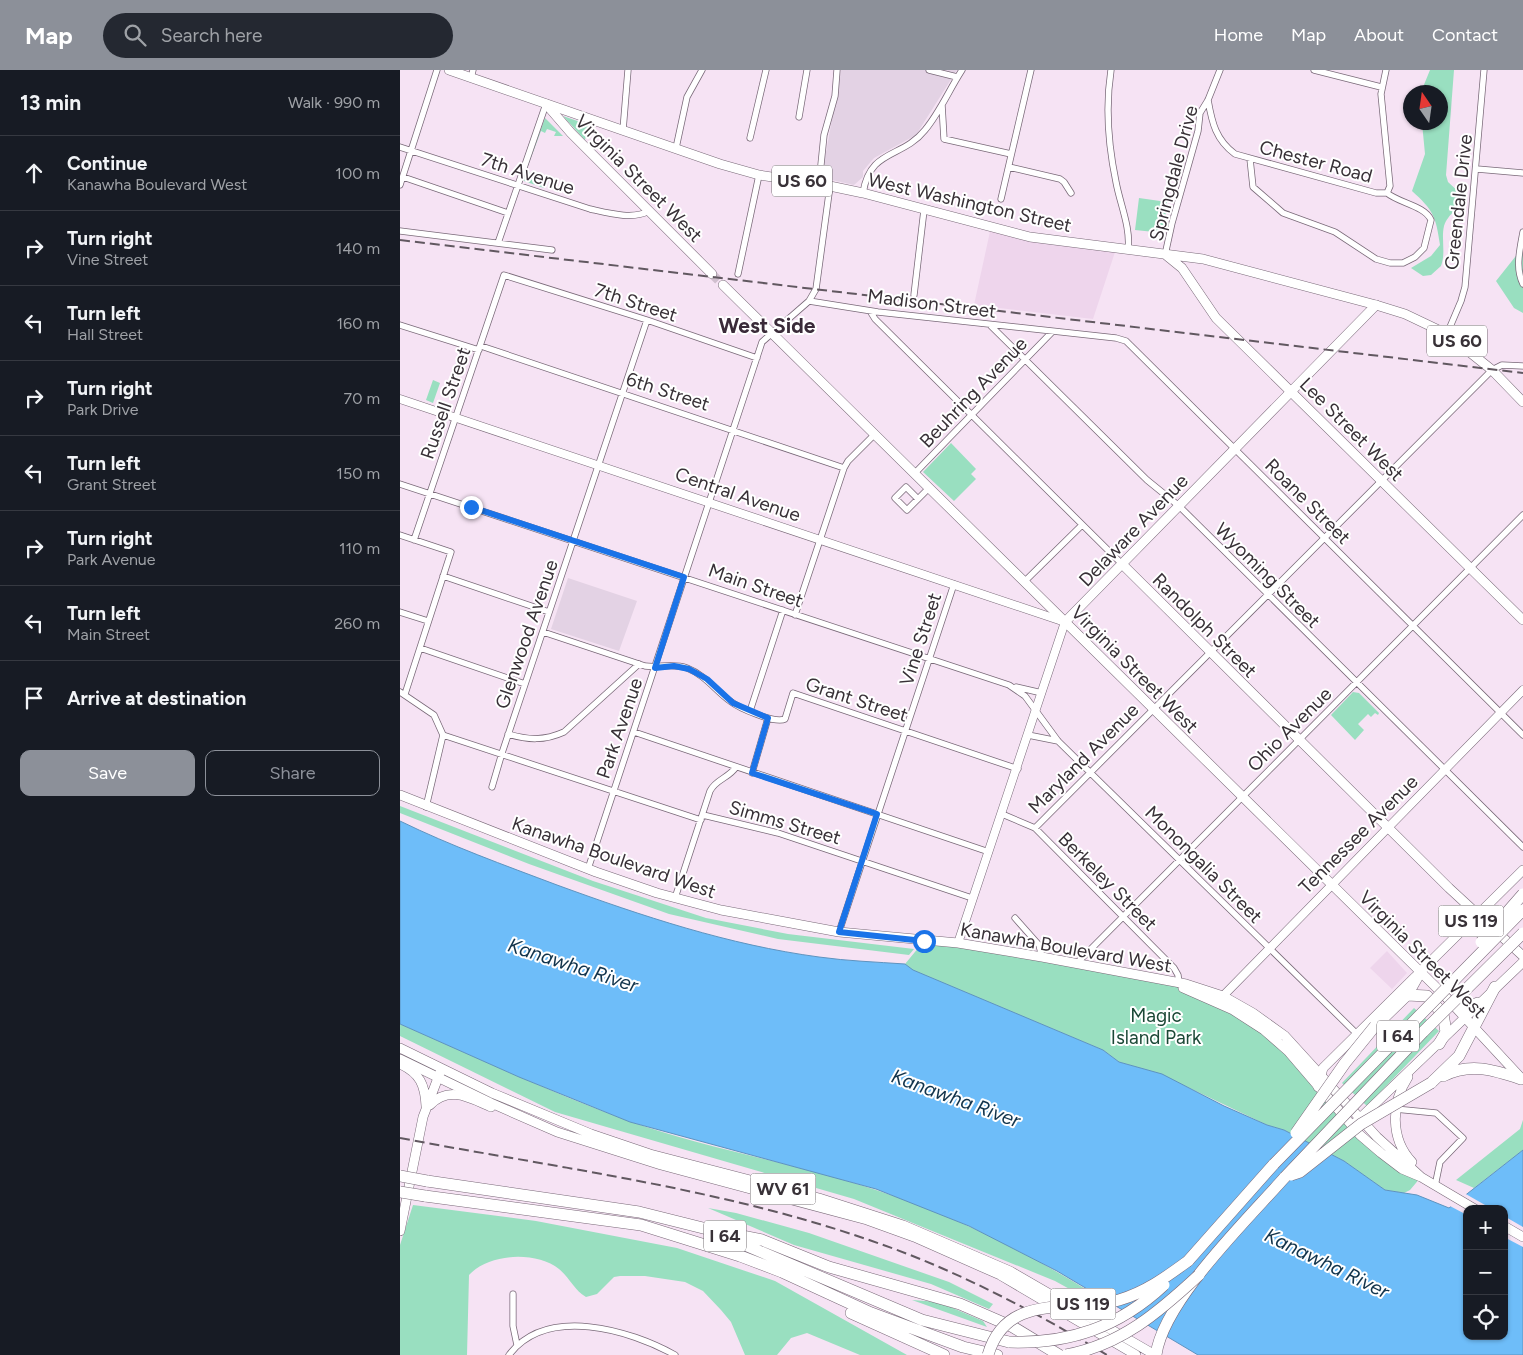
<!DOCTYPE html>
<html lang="en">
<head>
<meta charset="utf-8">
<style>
  :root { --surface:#171b24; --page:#242831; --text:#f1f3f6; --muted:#9ea1a6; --line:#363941; --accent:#8c9099 }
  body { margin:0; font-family:Figtree,sans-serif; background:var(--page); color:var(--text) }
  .controls { position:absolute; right:15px; bottom:15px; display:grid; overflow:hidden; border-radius:10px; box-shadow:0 1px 4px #0004 }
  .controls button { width:45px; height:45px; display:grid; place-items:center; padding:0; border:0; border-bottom:1px solid var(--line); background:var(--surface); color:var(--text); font:25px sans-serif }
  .compass { position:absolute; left:1003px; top:15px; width:45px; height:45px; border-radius:50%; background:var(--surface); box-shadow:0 1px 4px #0004; rotate:347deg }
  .stop { position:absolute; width:15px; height:15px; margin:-11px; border:4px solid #1a73e8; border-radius:50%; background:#fff }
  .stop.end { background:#1a73e8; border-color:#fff; box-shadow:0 1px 5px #0008 }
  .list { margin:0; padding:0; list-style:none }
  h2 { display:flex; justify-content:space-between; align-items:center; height:65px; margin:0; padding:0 20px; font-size:21px }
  h2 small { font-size:16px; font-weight:400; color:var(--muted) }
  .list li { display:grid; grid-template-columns:32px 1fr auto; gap:15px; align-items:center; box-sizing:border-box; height:75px; padding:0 20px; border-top:1px solid var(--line) }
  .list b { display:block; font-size:19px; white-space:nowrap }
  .list p { margin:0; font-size:16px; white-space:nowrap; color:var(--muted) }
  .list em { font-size:16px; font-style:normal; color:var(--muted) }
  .actions { display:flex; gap:10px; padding:15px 20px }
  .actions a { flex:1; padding:11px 0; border:1px solid var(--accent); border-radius:10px; text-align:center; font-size:18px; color:var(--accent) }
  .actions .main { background:var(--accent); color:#fff }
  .icon { flex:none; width:28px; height:28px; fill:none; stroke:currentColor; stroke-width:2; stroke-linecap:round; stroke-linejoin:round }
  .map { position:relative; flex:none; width:1123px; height:1285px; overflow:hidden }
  header { display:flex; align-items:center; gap:30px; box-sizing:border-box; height:70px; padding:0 25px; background:var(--accent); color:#fff }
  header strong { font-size:24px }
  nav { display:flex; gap:28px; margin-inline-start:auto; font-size:18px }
  .search { width:350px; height:45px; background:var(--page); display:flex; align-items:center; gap:12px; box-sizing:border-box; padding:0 18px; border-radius:28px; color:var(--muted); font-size:19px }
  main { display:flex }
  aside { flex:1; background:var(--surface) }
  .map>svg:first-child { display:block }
  .built { fill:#eed5ec }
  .education { fill:#e3d2e4 }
  .green { fill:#99dfc0 }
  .water { fill:#6ebdf9; stroke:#5e93bf; fill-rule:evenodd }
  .pier { fill:#f6e3f4 }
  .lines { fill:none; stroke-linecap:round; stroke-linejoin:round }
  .secondary-tunnel { stroke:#d0bfce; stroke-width:9; stroke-dasharray:9 4.5; stroke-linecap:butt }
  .minor-casing { stroke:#796978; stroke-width:7 }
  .tertiary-casing { stroke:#796978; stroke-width:9 }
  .secondary-casing { stroke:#796978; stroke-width:10 }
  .primary-casing { stroke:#796978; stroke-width:10 }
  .motorway-casing { stroke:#796978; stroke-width:12 }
  .minor { stroke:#fff; stroke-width:5.5 }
  .tertiary { stroke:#fff; stroke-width:8 }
  .secondary { stroke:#fff; stroke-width:9 }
  .primary { stroke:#fff; stroke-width:9 }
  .motorway { stroke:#fff; stroke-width:11 }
  .rail { stroke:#615860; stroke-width:2; stroke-dasharray:10 5; stroke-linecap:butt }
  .motorway-bridge-casing { stroke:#796978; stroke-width:12; stroke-linecap:butt }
  .motorway-bridge { stroke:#fff; stroke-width:11 }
  .route { stroke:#1a73e8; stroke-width:6 }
  .labels { text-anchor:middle; stroke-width:4; stroke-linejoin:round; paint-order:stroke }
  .shield { fill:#fff; stroke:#746f73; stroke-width:1 }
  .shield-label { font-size:18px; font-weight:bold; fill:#383137 }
  .street-label { font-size:19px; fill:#383137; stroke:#fff }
  .park-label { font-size:19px; fill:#1b4836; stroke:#fff }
  .water-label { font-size:20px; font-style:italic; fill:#12344c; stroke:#fff }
  .quarter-label { font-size:21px; font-weight:bold; fill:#3a2b39; stroke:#fff }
</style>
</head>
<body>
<header>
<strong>Map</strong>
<div class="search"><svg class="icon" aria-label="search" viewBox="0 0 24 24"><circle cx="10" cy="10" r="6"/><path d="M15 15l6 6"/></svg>Search here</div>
<nav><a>Home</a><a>Map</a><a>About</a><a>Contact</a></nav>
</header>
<main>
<aside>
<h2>13 min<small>Walk · 990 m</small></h2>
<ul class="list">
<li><svg class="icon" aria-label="ahead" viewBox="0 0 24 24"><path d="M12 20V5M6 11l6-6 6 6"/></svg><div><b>Continue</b><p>Kanawha Boulevard West</p></div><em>100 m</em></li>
<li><svg class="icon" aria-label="right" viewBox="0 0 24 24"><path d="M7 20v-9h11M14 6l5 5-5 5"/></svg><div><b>Turn right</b><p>Vine Street</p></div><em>140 m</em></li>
<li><svg class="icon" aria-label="left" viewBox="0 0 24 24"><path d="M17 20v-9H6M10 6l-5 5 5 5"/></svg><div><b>Turn left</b><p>Hall Street</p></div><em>160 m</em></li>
<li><svg class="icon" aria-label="right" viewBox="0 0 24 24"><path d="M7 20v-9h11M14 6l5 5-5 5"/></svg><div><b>Turn right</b><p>Park Drive</p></div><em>70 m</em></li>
<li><svg class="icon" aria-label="left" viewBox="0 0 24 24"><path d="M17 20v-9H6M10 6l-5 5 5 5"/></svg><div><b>Turn left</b><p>Grant Street</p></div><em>150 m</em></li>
<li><svg class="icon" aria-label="right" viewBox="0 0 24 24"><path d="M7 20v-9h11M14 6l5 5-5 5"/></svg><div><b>Turn right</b><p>Park Avenue</p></div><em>110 m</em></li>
<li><svg class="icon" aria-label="left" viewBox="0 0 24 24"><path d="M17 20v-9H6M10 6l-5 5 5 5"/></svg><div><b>Turn left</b><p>Main Street</p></div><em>260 m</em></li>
<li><svg class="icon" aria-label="arrive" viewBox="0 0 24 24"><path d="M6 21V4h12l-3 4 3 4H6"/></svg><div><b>Arrive at destination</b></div></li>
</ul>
<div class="actions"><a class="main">Save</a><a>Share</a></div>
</aside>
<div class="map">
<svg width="1123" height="1285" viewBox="0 0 1123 1285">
  <rect width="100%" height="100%" fill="#f6e3f4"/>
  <path class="built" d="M591,157L716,179L693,249L574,235Z
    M987,881L1007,903L992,919L970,898Z"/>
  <path class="education" d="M441,0H557L516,65L474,88L463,101V107L454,115L432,110L425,101L424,93Z
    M168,508L237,531L219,581L151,559Z"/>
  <path class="green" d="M1030,0H1054L1046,105L1048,112L1062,125C1061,139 1048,143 1044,156C1041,169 1046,183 1041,196L1031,205L1023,206L1011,198L1031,186L1040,175C1036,146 1033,140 1012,121L1025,84L1022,53L1040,52V22H1021Z
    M163,46L195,57L187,61L185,70Z
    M145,48L163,66H154L156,62L147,59L145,63L141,61L126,101L144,109V118L124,111L123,108Z
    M739,128L767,132L764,163L735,160Z
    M1123,177V243L1114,238L1096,211Z
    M33,310L40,313L33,333L26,330Z
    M551,373L576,399L571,404L576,409L554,431L523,402Z
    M953,622L959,623L979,643L978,645L975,643L971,647L968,644L958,654L964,660L955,670L931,645Z
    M0,736L193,811L306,848L388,864L514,879L509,885L378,869L269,844L129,794L0,743Z
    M524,871L779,914L864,960L960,1065L1021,1107L1010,1120L1004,1123L985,1120L944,1091L884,1060L867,1055L760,1004L719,992L703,980L512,900L505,894Z
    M1014,938L1039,961L967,1036L942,1013Z
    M0,954C76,987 151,1023 229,1051C310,1080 396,1093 476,1120C550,1144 621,1179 687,1220L684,1227L655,1211L454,1129L155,1042L0,966Z
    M1123,1050V1080L1074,1118L1056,1110L1120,1059Z
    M13,1135L136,1151L277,1178L375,1211L507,1285H460L407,1263L391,1268L377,1285H345L331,1252L321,1240L303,1221L285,1212L245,1206H220L214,1207L197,1224L186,1227C174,1220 170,1208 159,1199C136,1181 89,1183 69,1205L67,1285H0V1175Z
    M308,1138L336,1143L409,1163L549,1212L593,1234L589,1239L531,1214L394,1175Z
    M512,1230L539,1232L583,1251L587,1257Z"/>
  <path class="water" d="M0,751C51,776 104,795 157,815C242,846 329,875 419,887C447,891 477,892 505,894L513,900L703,980L719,992L762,1004L824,1036L867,1055L884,1060L944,1091L985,1120L1017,1125L1049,1138L1123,1080V1285H798L657,1201L569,1156L476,1119L230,1052L119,1007L0,954ZM1067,1139H1104V1266H1067Z"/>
  <path class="pier" d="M1064,1123L1092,1139H1067V1145L1048,1135Z
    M1104,1146L1123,1157V1177L1104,1167Z"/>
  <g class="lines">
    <path class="secondary-tunnel" d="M312,204L323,215"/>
    <g class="minor-casing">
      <path id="minor" d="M529,0L557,7
        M711,0C705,39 708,74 716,112C720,134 731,158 728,180
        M914,0L981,17
        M986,0L981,24L990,116L987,123
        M71,8L73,0
        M808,30C812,53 816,70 835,84L976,123H987
        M542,35L544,69L611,84
        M399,47L407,0
        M223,60L228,0
        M350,68L366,0
        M0,77L190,139C208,143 233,150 249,141
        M276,78L287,27L302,0
        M850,89L853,117L883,143L935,162L976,189L990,193H1003L1015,187L1024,178L1031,150C1025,136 999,133 987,123
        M609,97L660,109L664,112L671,123
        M1077,99L1123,103
        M3,107L108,143
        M419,114L424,65L435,26L437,0
        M0,115L37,0
        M463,123C470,78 502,89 525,60C540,42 549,20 562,0
        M601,129L631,0
        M0,161L152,180
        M1123,162C1120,179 1115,198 1123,214
        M98,173L146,34
        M765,185L772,153L798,61L800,43L808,30L820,0
        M338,204L359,105
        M514,225L524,140
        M409,231L478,242L716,268L726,271L1123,665
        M470,241L475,249L722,494
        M0,255L79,280
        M591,256L747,410L779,436L1123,777
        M1047,264L1061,231L1065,217L1084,0
        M81,276L444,398
        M515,403L652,262
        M0,414L609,615L625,626L658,671L957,964
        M518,429L506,417L495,428L507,440L529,418
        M0,465L51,482L5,624
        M14,470L104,205L247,250L357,288
        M43,506L149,542
        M624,512L682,455
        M0,542L28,551
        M395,545L444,398L448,391L474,365
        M143,562L245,596C259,598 273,593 287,598C305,605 315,620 330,631C339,638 375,654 385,649L393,623L618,699
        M20,578L125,614
        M616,617L642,623
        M0,622L34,645L43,665L26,737
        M350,641L383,540
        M234,662L589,782
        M108,664C128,670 144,671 164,662L239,594
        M43,665L301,750
        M628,665L658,671
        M352,703L368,648
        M92,717L102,683L247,250
        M602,744L635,758L774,898L778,905L779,914
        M303,745L378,763L572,828
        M635,758L1092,300L1102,295L1123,296
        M188,799L362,272L409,231L416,219L430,116
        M275,828L310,721C316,709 329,708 336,697
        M615,848L639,875L642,887
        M439,862L554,514
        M677,893L1123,445
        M995,1039L1036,1043L1063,1068L1040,1092L1035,1116
        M113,1224V1256L117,1275
        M109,1285C147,1235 230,1260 275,1285"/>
    </g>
    <g class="tertiary-casing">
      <path id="tertiary" d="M0,329L665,552L558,873
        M820,929L1123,620"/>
    </g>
    <g class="secondary-casing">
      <path id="secondary" d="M146,34L171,63L312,204
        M323,215L1045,926L1121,1008
        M722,494L1049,818L1123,886
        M665,552L976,235
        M0,994C20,1003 25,1015 26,1036
        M918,1017L923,998L1015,907
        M30,1035C49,1015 70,1028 91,1037
        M0,1161L23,1047L41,1000"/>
    </g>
    <g class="primary-casing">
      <path id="primary" d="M49,0L320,94L359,105L425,115L463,123L630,167L803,189L976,235L1005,244L1047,264L1092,300L1123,332
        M766,185L782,198L816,248L1123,550
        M0,725L196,802L257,823L321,840L439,862L558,873L642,887L786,914L823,926L853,943L885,966L977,1067L1021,1107
        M1020,902L1123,800
        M783,918L833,940L864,960L888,981L960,1065L981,1083L1002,1099L1021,1107L1075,1139
        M1054,936L1065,937L1078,932
        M0,978L92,1023L191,1064L250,1084L419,1128L503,1155L610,1201L755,1285
        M0,989L91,1033L157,1062L261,1095L467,1150L514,1167L600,1205L736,1285
        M1008,1007C991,1033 990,1069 1012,1092
        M956,1052L1123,892
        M1104,1156L1123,1167"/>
    </g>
    <g class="motorway-casing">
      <path id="motorway" d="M1007,925L1027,926L1043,944L1046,962L1039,974
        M975,956L1007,925L1020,902
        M1043,1006C1070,992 1094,1000 1121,1009
        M1031,1013L1059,986L1095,917
        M27,1111L239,1142L307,1159L522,1250L609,1272
        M25,1126L241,1155L340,1186L382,1202L471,1243L563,1277L597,1285
        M337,1165L362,1170L429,1197L560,1234L613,1257L659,1285
        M788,1191L874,1094
        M451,1243L544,1285
        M756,1285C763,1231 848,1149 885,1107"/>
    </g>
    <use href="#minor" class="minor"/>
    <use href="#tertiary" class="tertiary"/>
    <use href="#secondary" class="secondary"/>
    <use href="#primary" class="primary"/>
    <use href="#motorway" class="motorway"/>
    <path class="rail" d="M0,170L1123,303
      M0,1068C158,1098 320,1118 472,1171C554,1199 632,1240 707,1285"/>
    <g class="motorway-bridge-casing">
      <path id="motorway-bridge" d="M1081,872L1123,824
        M896,1063L945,993L975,956
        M874,1094L1123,840
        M891,1105L900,1102L961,1054L1031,1013
        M0,1106L27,1111
        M885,1107L1023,962L1123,863
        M0,1122L25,1126
        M609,1272C670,1274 719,1257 764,1215
        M588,1285C607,1220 673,1244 719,1230C746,1222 766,1207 788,1191
        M666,1285C721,1275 759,1242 799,1205"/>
    </g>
    <use href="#motorway-bridge" class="motorway-bridge"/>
  </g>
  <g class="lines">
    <path class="route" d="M71,437L284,507L255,598L274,596L289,599L307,609L333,633L368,648L352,703L477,744L439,862L524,871"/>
  </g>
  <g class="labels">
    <g class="shield">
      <rect x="372" y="95.5" width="60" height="31" rx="4"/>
      <rect x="1027" y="255.5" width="60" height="31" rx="4"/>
      <rect x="1038.5" y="835.5" width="65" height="31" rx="4"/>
      <rect x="977" y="950.5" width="42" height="31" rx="4"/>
      <rect x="350.5" y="1103.5" width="65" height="31" rx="4"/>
      <rect x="304" y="1150.5" width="42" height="31" rx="4"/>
      <rect x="650.5" y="1218.5" width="65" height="31" rx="4"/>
    </g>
    <g class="shield-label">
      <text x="402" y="117">US 60</text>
      <text x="1057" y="277">US 60</text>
      <text x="1071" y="857">US 119</text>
      <text x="998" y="972">I 64</text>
      <text x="383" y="1125">WV 61</text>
      <text x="325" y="1172">I 64</text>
      <text x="683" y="1240">US 119</text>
    </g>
    <g class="street-label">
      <text transform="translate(916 91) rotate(15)" y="7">Chester Road</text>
      <text transform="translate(128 103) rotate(18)" y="7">7th Avenue</text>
      <text transform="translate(773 103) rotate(-75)" y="7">Springdale Drive</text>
      <text transform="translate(239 108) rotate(45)" y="7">Virginia Street West</text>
      <text transform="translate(570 132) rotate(13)" y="7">West Washington Street</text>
      <text transform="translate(1058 132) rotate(-84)" y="7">Greendale Drive</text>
      <text transform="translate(236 232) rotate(18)" y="7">7th Street</text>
      <text transform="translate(532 233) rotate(7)" y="7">Madison Street</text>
      <text transform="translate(268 321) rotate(18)" y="7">6th Street</text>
      <text transform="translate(573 322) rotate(-46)" y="7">Beuhring Avenue</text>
      <text transform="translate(45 333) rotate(-71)" y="7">Russell Street</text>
      <text transform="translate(952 359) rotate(45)" y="7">Lee Street West</text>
      <text transform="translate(338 424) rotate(19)" y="7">Central Avenue</text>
      <text transform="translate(908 431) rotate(45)" y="7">Roane Street</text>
      <text transform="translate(733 460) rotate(-46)" y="7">Delaware Avenue</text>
      <text transform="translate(868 505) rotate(45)" y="7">Wyoming Street</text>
      <text transform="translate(356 515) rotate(19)" y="7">Main Street</text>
      <text transform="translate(805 555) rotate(45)" y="7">Randolph Street</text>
      <text transform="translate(126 564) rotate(-71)" y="7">Glenwood Avenue</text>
      <text transform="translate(520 569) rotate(-72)" y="7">Vine Street</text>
      <text transform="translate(735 599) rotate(45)" y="7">Virginia Street West</text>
      <text transform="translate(457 629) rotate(18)" y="7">Grant Street</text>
      <text transform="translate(219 658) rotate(-71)" y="7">Park Avenue</text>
      <text transform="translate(889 659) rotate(-45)" y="7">Ohio Avenue</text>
      <text transform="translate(683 688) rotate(-45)" y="7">Maryland Avenue</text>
      <text transform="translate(385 752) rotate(16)" y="7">Simms Street</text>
      <text transform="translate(958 764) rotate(-45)" y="7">Tennessee Avenue</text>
      <text transform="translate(214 787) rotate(19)" y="7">Kanawha Boulevard West</text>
      <text transform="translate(804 794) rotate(45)" y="7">Monongalia Street</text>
      <text transform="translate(708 811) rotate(45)" y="7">Berkeley Street</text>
      <text transform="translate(666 877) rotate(10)" y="7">Kanawha Boulevard West</text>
      <text transform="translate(1023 884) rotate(45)" y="7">Virginia Street West</text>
    </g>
    <g class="park-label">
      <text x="756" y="952">Magic<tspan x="756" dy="22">Island Park</tspan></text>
    </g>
    <g class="water-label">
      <text transform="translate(173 895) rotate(18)" y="7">Kanawha River</text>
      <text transform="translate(556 1028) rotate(20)" y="7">Kanawha River</text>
      <text transform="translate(927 1193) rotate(26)" y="7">Kanawha River</text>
    </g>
    <g class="quarter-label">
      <text x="367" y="263">West Side</text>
    </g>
  </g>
</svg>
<div class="controls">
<button>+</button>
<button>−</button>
<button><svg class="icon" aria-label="locate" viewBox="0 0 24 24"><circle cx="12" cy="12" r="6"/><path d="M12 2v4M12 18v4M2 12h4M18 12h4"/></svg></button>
</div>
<svg class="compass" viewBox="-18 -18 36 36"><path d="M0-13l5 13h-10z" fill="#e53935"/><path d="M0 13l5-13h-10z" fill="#9ea1a6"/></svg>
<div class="stop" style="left:524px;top:871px"></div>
<div class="stop end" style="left:71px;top:437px"></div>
</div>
</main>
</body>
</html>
